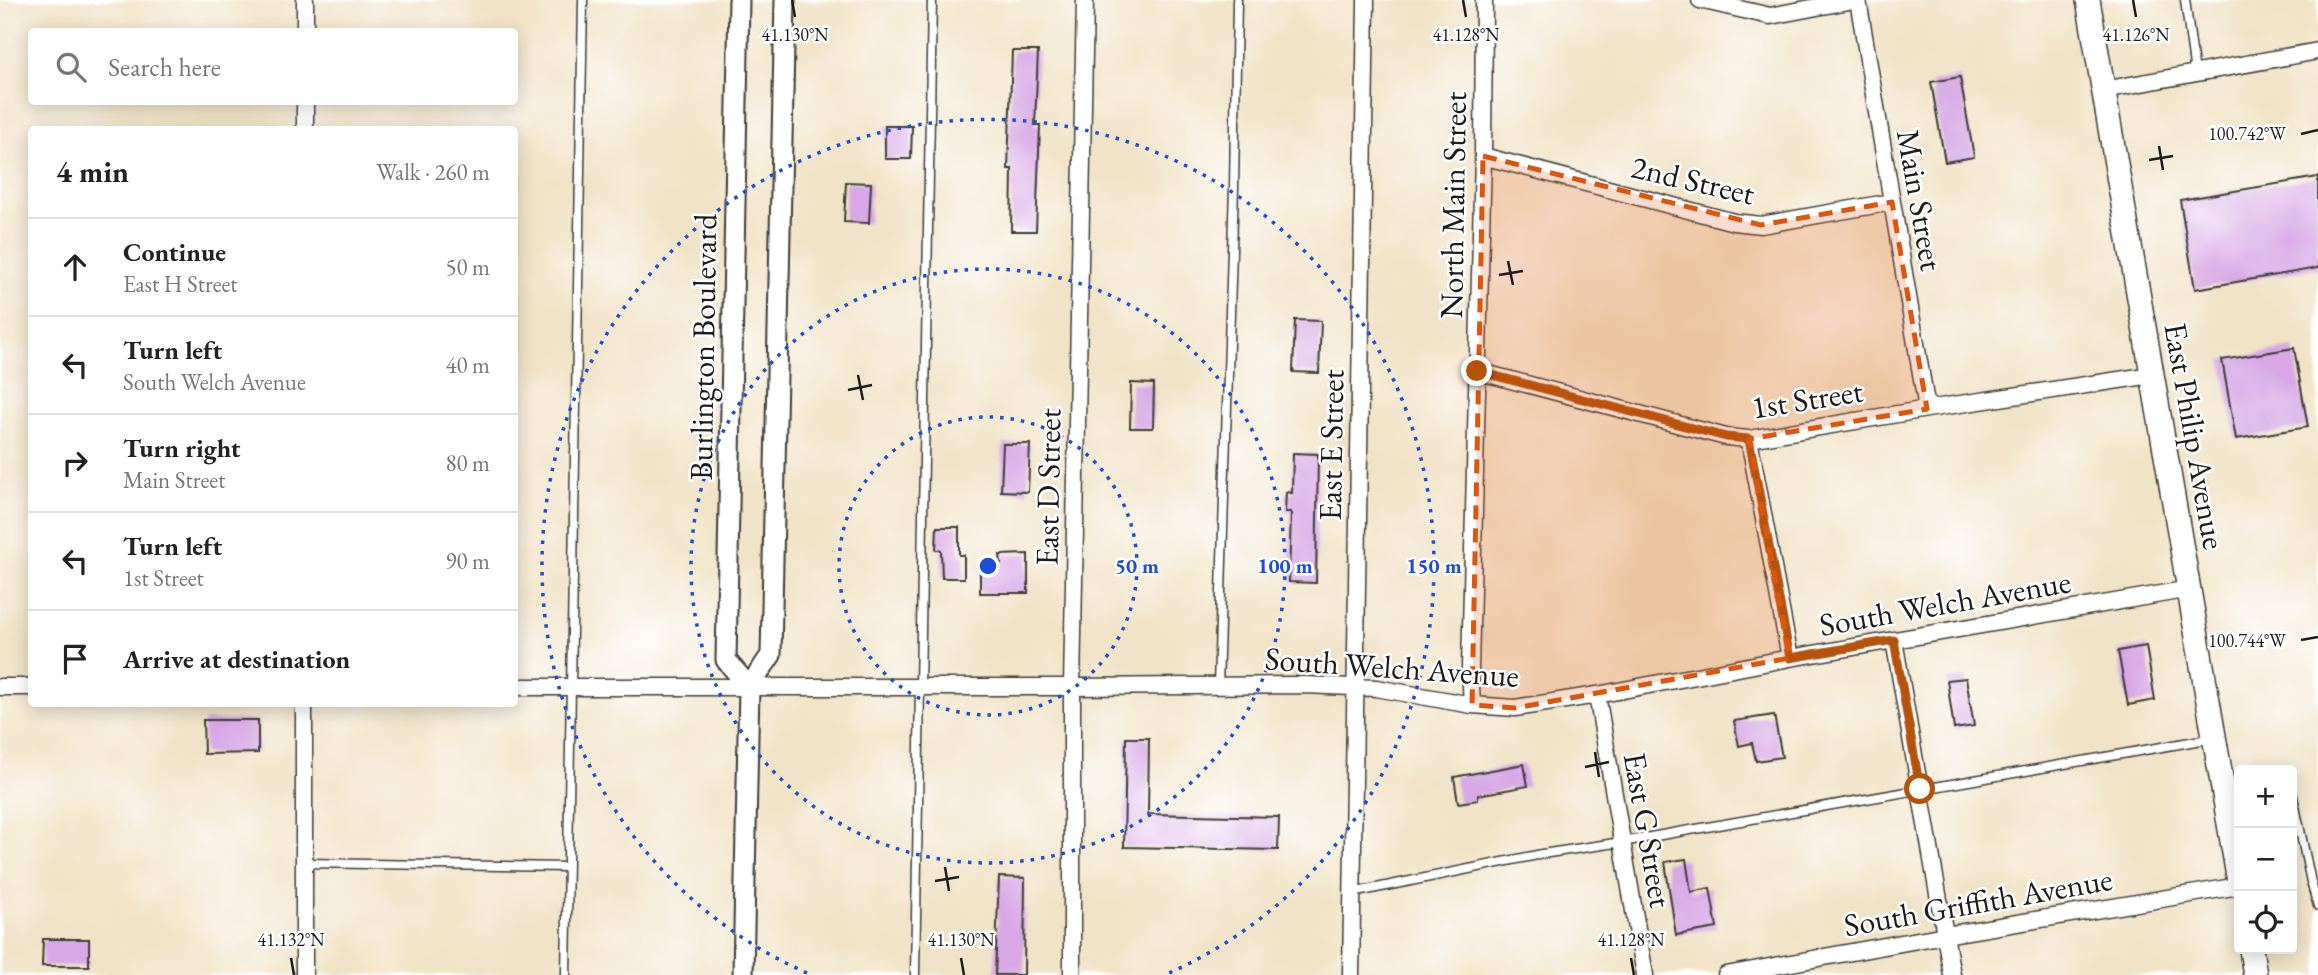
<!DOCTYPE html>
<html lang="en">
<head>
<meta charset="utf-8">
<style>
  :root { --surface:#fff; --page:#f6f6f6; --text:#222; --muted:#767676; --line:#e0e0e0 }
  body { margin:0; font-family:"EB Garamond",serif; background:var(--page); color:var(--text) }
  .controls { position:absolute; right:21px; bottom:21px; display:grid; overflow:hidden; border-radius:7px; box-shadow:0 4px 18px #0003 }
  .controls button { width:63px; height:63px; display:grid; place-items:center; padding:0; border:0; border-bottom:2px solid var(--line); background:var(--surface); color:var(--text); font:35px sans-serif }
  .stop { position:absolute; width:21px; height:21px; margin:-16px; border:5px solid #b45309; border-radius:50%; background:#fff }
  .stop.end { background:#b45309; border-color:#fff; box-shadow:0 2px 7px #0008 }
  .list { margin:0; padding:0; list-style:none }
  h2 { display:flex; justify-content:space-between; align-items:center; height:91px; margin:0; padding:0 28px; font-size:30px }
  h2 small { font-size:23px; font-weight:400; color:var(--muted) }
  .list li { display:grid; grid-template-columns:46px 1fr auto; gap:21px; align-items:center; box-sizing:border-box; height:98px; padding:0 28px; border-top:2px solid var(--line) }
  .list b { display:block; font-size:26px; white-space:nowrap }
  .list p { margin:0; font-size:23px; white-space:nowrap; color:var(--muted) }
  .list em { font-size:23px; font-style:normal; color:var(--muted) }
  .icon { flex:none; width:38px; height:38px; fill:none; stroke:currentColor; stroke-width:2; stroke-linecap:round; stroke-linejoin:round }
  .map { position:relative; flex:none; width:2318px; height:975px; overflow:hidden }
  .search { position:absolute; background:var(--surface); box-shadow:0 4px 18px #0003; left:28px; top:28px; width:490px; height:77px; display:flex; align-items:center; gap:18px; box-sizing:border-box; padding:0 24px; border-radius:7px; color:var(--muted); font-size:26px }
  .panel { position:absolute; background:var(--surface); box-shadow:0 4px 18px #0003; left:28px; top:126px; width:490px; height:581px; border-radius:7px }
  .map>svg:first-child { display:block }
  .building { fill:#d7a8e5 }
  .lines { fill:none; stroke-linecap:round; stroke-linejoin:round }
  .service-casing { stroke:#3c3a36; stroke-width:11 }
  .minor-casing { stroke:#3c3a36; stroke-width:19 }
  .tertiary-casing { stroke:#3c3a36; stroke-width:23 }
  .secondary-casing { stroke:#3c3a36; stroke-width:26 }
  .service { stroke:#fff; stroke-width:8 }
  .minor { stroke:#fff; stroke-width:16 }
  .tertiary { stroke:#fff; stroke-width:19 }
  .secondary { stroke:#fff; stroke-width:23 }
  .route { stroke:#b45309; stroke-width:9 }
  .marked { fill:#de560d; fill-opacity:0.2; stroke:#de560d; stroke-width:5; stroke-dasharray:14 9; stroke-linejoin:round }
  .ticks { fill:none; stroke:#1c1c1c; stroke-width:2.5 }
  .ring { fill:none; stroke:#1d4ed8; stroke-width:3.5; stroke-dasharray:3.5 7 }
  .labels { text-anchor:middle; stroke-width:5; stroke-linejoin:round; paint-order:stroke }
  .street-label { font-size:32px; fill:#1c1c1c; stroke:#fff }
  .ticks-label { font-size:18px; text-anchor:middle; fill:#1c1c1c; stroke:#fff; stroke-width:5; stroke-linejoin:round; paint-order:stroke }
  .centre { fill:#1d4ed8; stroke:#fff; stroke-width:3.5 }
  .ring-label { font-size:21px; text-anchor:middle; font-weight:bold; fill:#1d4ed8; stroke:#fff; stroke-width:5; stroke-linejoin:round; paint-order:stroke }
</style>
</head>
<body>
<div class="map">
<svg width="2318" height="975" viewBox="0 0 2318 975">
  <rect width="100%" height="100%" fill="#fff"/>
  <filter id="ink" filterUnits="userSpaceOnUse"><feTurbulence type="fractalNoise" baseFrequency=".0143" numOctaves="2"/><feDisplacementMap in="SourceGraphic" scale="14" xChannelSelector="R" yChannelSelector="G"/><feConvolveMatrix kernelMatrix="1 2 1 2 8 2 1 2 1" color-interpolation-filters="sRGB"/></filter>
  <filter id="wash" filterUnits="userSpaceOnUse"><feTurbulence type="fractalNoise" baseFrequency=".00686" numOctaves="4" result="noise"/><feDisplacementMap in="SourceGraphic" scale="28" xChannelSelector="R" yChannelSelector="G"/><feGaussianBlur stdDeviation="1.57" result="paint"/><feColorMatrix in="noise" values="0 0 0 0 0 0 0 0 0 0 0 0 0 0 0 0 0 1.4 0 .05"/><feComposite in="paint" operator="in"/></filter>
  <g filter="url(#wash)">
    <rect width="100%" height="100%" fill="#f1e3c7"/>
    <g id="blocks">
      <path class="building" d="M1012,51H1038L1035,125H1040L1036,231H1011L1012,169H1008Z
        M1960,77L1974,157L1945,162L1931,82Z
        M885,126H912L911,159H885Z
        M2318,177V268L2195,289L2180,200Z
        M846,182L871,183L869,223L844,222Z
        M1295,320L1321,321L1319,373L1293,372Z
        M2294,348L2308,427L2236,439L2222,360Z
        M1131,383L1154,384L1153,428H1130Z
        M1003,444H1030L1028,492L1001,491Z
        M1293,453L1318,454L1316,583L1289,582L1291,512H1285L1286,492L1292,493Z
        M937,527H959V555H964V578H942L941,550H936Z
        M1028,554V593H980V563H1001L1000,555Z
        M2146,646L2155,700L2128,705L2118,651Z
        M1966,678L1974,726L1954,729L1947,680Z
        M1774,715L1782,757L1756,761L1752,743L1739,746L1734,721Z
        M203,720H258V753L204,754Z
        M1126,738H1149L1148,814L1279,817L1278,850L1124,847Z
        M1524,764L1528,786L1478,795V800L1458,803L1454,777Z
        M1686,859L1691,892L1710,888L1717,928L1676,935L1665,862Z
        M999,877L1025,878L1024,975H995Z
        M43,939H89V966H42Z"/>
    </g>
  </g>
  <g filter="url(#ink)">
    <use href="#blocks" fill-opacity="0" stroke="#3c3a36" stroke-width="2"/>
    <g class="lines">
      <g class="service-casing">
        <path id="service" d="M2185,0L2195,73
          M1218,685L1234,188L1237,0
          M2292,792L2311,882L2318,906
          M303,863L567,867
          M1352,893L1542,854L1622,842L2213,738
          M566,975L583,0
          M915,975L932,0"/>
      </g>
      <g class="minor-casing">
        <path id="minor" d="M1700,0L1770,16L1854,0
          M1858,0L1927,409
          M305,32V0
          M2103,90L2318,51
          M305,130V102
          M1483,156L1734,222L1761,225L1892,202
          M1477,371L1726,437L1749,439L1927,409L2152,375
          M1749,439L1790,658
          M1894,640L1952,975
          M0,687H32
          M514,687H1072L1304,685L1376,688L1472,705L1515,708L1597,695L1790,658L2190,589
          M1597,695L1645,975
          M1472,705L1470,668L1483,156L1484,0
          M304,975V704
          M1072,975V687L1085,0
          M1351,975L1366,0
          M1726,975L1945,935L2239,886"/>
      </g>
      <g class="tertiary-casing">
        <path id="tertiary" d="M739,0L726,660L749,687
          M743,975L749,687L771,655L785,0"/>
      </g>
      <g class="secondary-casing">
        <path id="secondary" d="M2088,0L2239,882
          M2251,949L2255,975"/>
      </g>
      <use href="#service" class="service"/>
      <use href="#minor" class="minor"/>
      <use href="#tertiary" class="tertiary"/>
      <use href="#secondary" class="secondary"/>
    </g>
  </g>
  <g class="lines" filter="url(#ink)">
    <path class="route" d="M1477,371L1726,437L1749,439L1790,658L1894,640L1920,789"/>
  </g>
  <path class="marked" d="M1483,156L1761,225L1892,202L1927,409L1749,439L1790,658L1515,708L1472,705Z"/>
  <path class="ticks" d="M792,0L795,17M1463,0L1466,17M2133,0L2136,17M2301,134L2318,130M2159,146L2163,170M2149,160L2173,156M1508,261L1513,285M1499,275L1523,271M858,375L863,400M848,390L872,385M2301,640L2318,637M1595,752L1599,777M1585,767L1609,762M945,867L949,891M935,881L959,877M291,958L294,975M961,958L964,975M1631,958L1634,975"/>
  <g class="ring">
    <circle cx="988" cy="566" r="149"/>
    <circle cx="988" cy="566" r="297"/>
    <path d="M807 973A446 446 0 1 1 1169 973"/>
  </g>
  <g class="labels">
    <g class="street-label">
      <text transform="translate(1693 180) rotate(13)" y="11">2nd Street</text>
      <text transform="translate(1920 200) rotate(80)" y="11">Main Street</text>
      <text transform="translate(1453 205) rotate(-89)" y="11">North Main Street</text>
      <text transform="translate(703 347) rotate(-89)" y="11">Burlington Boulevard</text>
      <text transform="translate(1807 399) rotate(-9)" y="11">1st Street</text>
      <text transform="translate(2195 436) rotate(80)" y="11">East Philip Avenue</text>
      <text transform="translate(1331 445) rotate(-89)" y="11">East E Street</text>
      <text transform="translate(1048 487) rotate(-89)" y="11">East D Street</text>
      <text transform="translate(1945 603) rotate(-10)" y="11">South Welch Avenue</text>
      <text transform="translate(1392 667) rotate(4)" y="11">South Welch Avenue</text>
      <text transform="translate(1648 830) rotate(80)" y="11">East G Street</text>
      <text transform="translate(1978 902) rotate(-10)" y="11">South Griffith Avenue</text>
    </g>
  </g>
  <g class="ticks-label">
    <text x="795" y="41">41.130°N</text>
    <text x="1466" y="41">41.128°N</text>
    <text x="2136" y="41">41.126°N</text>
    <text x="2247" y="140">100.742°W</text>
    <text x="2247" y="647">100.744°W</text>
    <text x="291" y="946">41.132°N</text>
    <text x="961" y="946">41.130°N</text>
    <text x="1631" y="946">41.128°N</text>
  </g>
  <circle cx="988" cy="566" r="10" class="centre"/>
  <g class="ring-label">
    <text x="1137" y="573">50 m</text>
    <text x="1285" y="573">100 m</text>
    <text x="1434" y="573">150 m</text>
  </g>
</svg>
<div class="controls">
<button>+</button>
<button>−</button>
<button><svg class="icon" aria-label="locate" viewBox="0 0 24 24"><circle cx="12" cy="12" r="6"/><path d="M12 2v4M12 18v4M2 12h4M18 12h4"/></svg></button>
</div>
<div class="stop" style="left:1920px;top:789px"></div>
<div class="stop end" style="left:1477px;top:371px"></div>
<div class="search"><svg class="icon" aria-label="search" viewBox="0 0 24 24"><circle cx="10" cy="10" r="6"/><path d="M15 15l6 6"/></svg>Search here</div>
<section class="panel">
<h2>4 min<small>Walk · 260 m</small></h2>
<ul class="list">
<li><svg class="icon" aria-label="ahead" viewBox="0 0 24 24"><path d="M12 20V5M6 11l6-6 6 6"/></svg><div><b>Continue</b><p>East H Street</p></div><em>50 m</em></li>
<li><svg class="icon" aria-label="left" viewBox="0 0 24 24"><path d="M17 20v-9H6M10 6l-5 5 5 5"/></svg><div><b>Turn left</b><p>South Welch Avenue</p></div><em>40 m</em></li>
<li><svg class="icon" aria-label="right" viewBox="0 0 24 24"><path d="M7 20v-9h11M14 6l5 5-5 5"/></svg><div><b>Turn right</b><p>Main Street</p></div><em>80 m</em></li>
<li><svg class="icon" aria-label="left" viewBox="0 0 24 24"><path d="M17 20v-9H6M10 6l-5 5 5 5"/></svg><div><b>Turn left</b><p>1st Street</p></div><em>90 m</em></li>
<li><svg class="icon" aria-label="arrive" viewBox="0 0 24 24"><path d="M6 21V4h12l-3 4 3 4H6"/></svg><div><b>Arrive at destination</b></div></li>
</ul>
</section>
</div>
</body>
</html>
